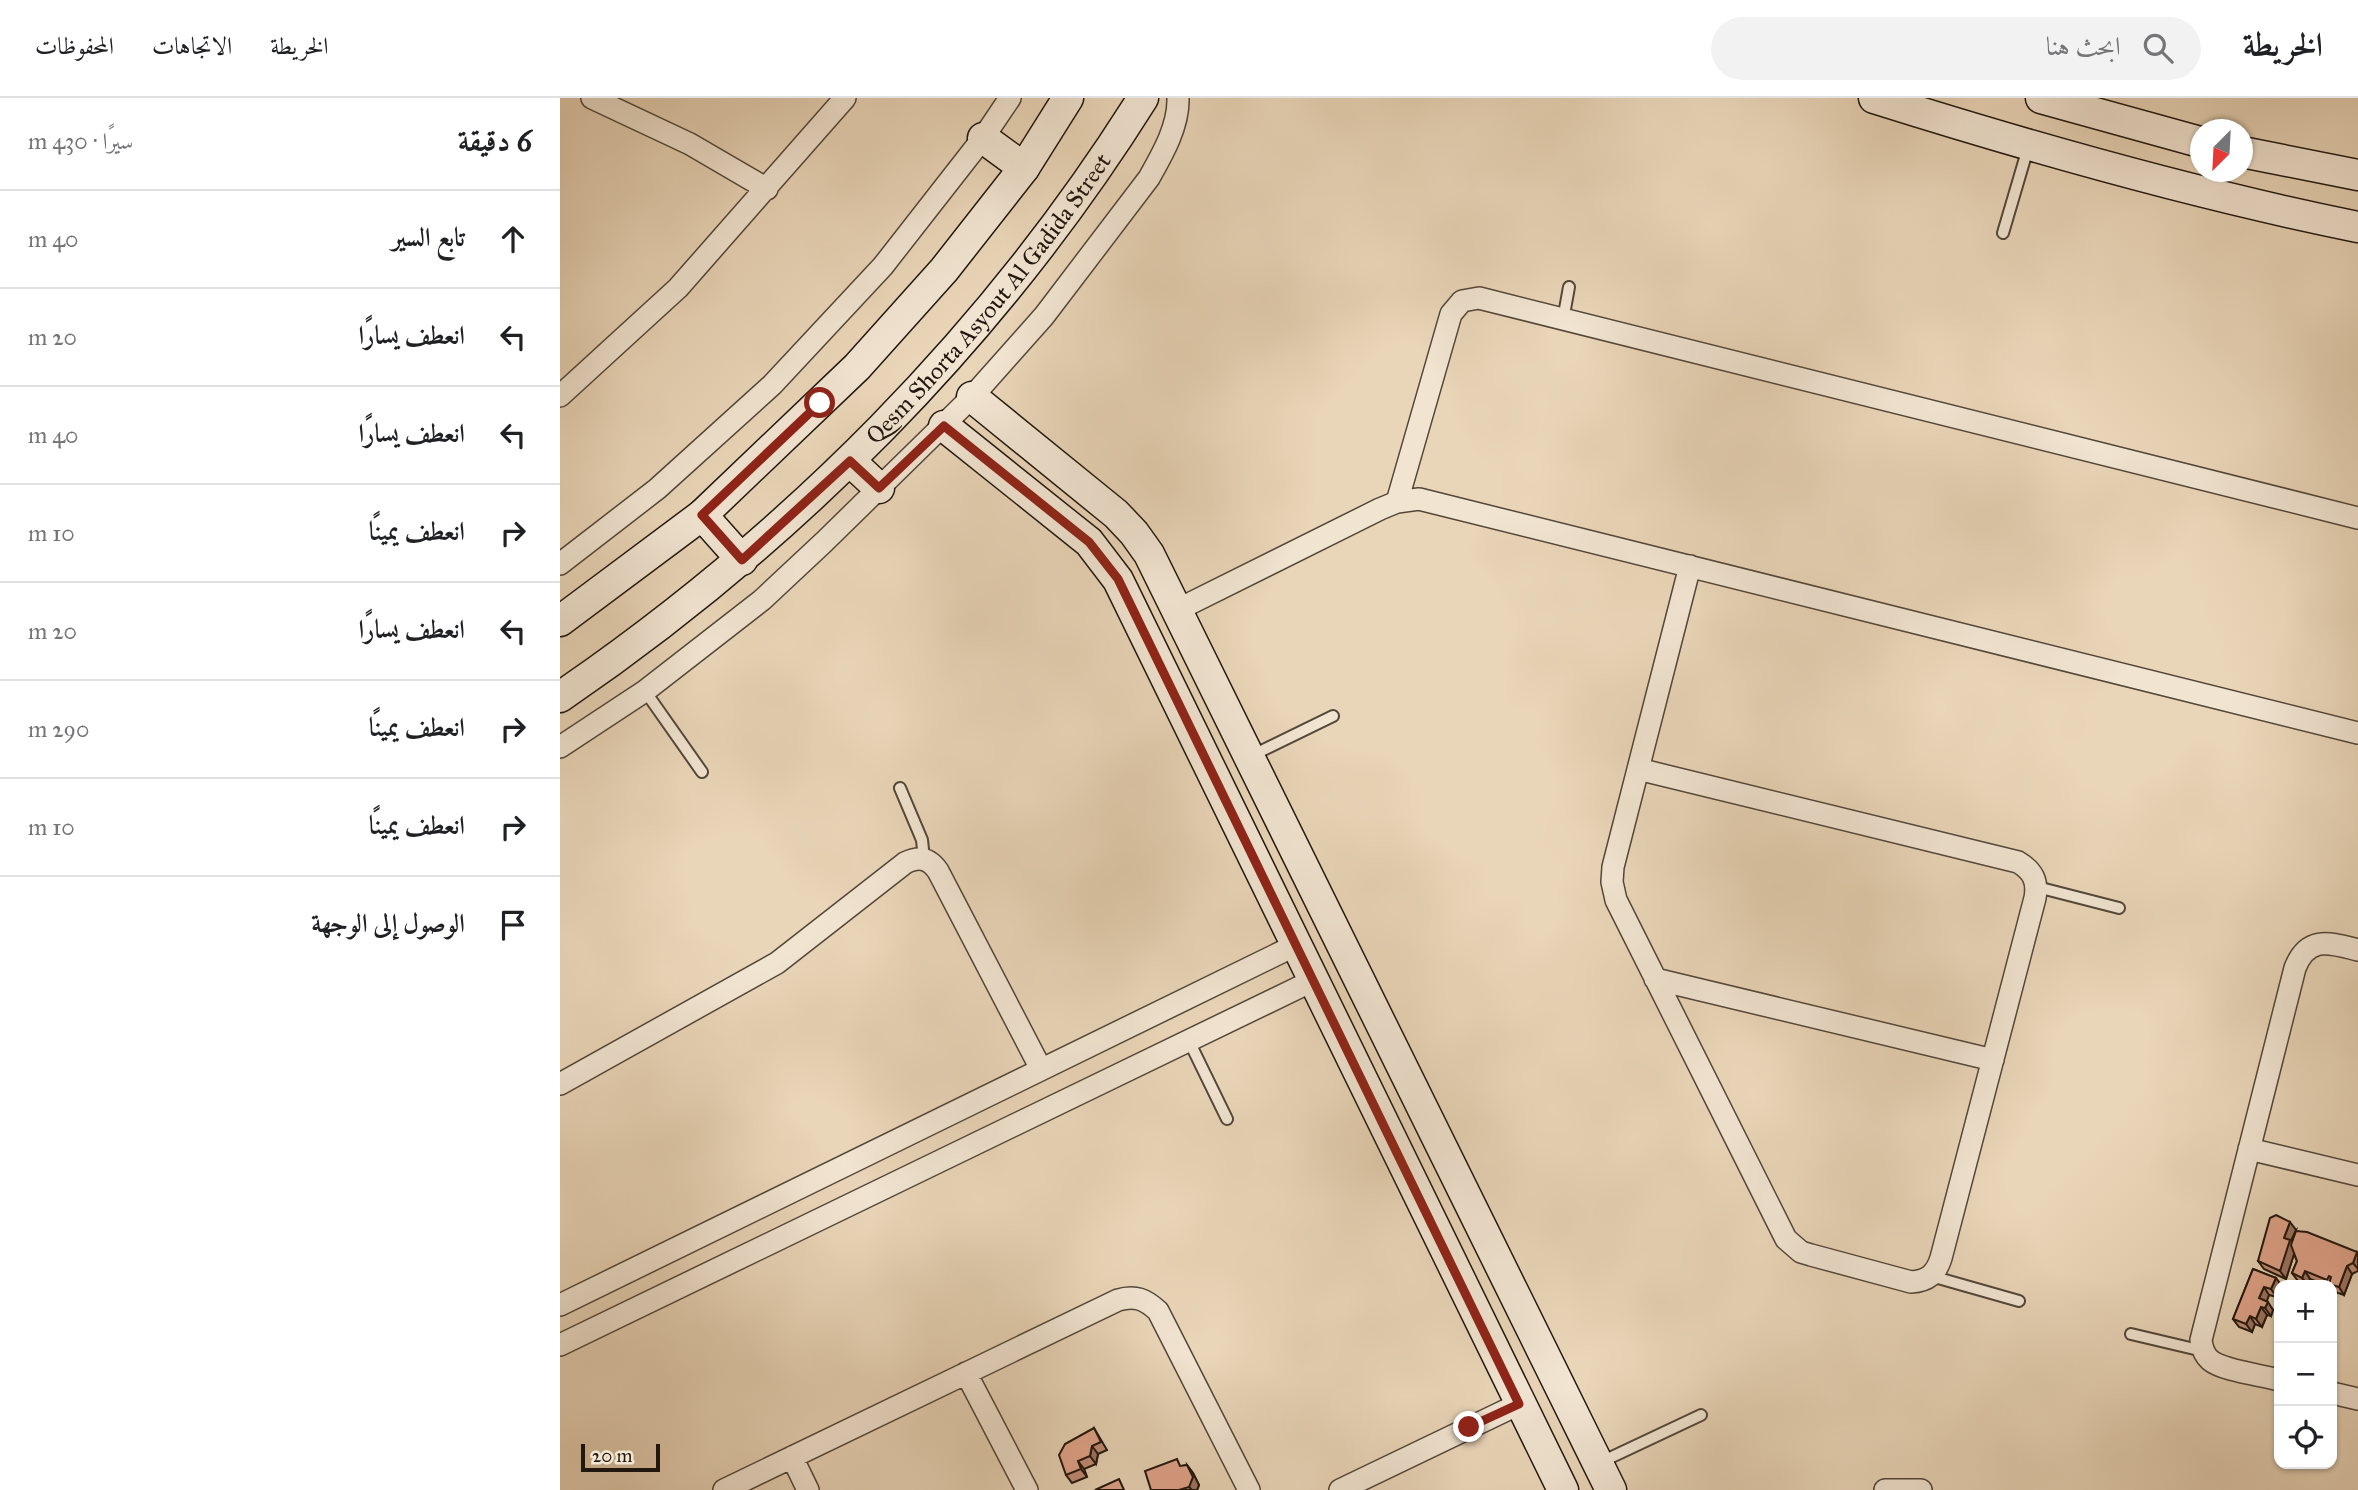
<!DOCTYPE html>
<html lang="ar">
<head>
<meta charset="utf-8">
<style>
  :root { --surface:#fff; --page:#f2f2f2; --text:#202124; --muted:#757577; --line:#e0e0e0 }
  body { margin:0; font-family:"IM FELL Great Primer",Amiri,serif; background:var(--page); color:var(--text); direction:rtl }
  .controls { position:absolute; right:21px; bottom:21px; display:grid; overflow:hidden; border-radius:14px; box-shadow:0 2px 5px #0004 }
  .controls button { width:63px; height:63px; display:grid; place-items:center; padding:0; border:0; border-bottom:2px solid var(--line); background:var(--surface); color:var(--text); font:35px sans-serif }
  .compass { position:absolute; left:1630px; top:21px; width:63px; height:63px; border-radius:50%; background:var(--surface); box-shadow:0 2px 5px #0004; rotate:204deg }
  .scale { position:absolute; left:21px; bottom:18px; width:79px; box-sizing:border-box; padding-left:7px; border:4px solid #21170f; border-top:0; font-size:19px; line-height:24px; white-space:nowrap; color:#21170f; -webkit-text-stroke:5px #f1e4d1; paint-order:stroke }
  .stop { position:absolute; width:21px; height:21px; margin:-16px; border:5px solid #8f2418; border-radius:50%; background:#fff }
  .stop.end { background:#8f2418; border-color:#fff; box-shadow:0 2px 7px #0008 }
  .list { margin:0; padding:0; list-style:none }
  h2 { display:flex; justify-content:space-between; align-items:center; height:91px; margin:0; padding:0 28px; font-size:30px }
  h2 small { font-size:23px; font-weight:400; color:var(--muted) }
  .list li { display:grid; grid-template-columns:46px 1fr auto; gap:21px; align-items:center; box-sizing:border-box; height:98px; padding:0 28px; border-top:2px solid var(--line) }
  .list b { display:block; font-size:26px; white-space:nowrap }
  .list em { font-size:23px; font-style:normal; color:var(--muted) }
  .icon { flex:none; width:38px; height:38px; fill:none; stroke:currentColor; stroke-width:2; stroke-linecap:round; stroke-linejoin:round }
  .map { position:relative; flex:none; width:1798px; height:1392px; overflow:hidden; direction:ltr }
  header { display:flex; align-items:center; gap:42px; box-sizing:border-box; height:98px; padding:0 35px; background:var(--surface); border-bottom:2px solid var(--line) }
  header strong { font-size:33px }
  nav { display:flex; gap:38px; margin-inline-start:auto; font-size:24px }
  .search { width:490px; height:63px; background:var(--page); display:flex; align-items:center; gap:18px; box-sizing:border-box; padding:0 24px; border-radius:38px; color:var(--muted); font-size:26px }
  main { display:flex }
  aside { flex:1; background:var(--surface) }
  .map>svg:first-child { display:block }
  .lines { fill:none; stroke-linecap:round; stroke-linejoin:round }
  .lane-casing { stroke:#534639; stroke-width:14 }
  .street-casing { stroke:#534639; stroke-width:24 }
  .secondary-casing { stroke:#21170f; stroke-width:33 }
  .lane { stroke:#f1e4d1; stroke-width:10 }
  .street { stroke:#f1e4d1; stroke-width:21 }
  .secondary { stroke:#f1e4d1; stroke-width:30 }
  .wall { fill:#c28e78; stroke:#21170f; stroke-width:2 }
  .shaded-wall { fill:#9e7462; stroke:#21170f; stroke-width:2 }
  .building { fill:#e2a58c; stroke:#21170f; stroke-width:2 }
  .route { stroke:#8f2418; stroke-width:9 }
  .labels { text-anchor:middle; stroke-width:5; stroke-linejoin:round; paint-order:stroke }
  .street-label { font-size:24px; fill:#21170f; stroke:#f1e4d1 }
</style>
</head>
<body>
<header>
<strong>الخريطة</strong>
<div class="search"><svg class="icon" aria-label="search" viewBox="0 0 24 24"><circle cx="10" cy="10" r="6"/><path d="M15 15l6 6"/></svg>ابحث هنا</div>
<nav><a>الخريطة</a><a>الاتجاهات</a><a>المحفوظات</a></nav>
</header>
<main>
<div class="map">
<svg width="1798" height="1392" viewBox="0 0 1798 1392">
  <rect width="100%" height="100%" fill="#e9d5b8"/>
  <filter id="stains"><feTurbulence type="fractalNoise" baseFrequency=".00286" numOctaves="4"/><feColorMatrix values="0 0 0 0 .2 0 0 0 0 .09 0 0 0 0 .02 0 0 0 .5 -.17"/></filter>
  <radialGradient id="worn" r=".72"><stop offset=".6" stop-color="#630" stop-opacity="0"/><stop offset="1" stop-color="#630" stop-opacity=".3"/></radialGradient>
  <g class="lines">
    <g class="lane-casing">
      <path id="lane" d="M1443,135L1468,50
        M1003,222L1009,189
        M85,593L142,674
        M691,658L773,618
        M340,690L362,742L364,761
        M1477,789L1559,810
        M629,943L667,1021
        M1371,1178L1459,1203
        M1571,1236L1643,1253
        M1039,1365L1141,1317"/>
    </g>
    <g class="street-casing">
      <path id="street" d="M32,0L130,46L207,91
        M0,298L118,190L285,0
        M837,404L891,216L902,203L919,200L1798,420
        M0,466L97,391L212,287L323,168L423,40L450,0
        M617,512L820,411L837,404L859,401L1798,635
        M0,649L85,593L202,502L264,444L412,299L484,218L589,80C602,57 619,28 618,0
        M1078,671L1458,764C1473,773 1478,783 1475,800L1381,1160C1376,1176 1368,1183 1351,1184L1251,1157L1241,1154L1226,1141L1056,802L1052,784L1053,769L1130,468
        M1095,881L1433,962
        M0,986L217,865L345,765C359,758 369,760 378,773L481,971
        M1689,1051L1798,1077
        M0,1207L736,847
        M0,1247L754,882
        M406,1275L467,1392
        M1719,1282C1702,1277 1663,1273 1650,1262C1644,1257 1642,1250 1641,1242L1735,870C1748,837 1770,845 1798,852
        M1772,1295L1798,1301
        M232,1359L248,1392
        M164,1392L558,1202C575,1197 585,1201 598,1213L689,1392
        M780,1392L959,1306
        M1325,1392H1361"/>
    </g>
    <g class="secondary-casing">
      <g id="secondary">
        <path d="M1314,0C1473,50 1634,96 1798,129"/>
        <path d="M1481,0L1640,44"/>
        <path d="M423,40L464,70"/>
        <path d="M1682,54L1798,77"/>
        <path d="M412,299L556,416L574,435L589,456L1051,1392"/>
        <path d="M384,328L529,444L558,482L1003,1392"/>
        <path d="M290,363L319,390"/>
        <path d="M142,417L182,462"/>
        <path d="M0,523L142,417L297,269L384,172L464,70L508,0"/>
        <path id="s1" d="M0,599C232,440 433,239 583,0"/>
      </g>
    </g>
    <use href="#lane" class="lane"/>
    <use href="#street" class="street"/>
    <use href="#secondary" class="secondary"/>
  </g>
  <path class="wall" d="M1736,1132L1732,1144L1797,1154L1798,1155V1173L1792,1176L1784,1197L1775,1194L1772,1189V1187H1766L1750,1181L1748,1187L1738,1183L1732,1175L1737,1163L1734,1156L1726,1181L1704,1171L1698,1163Z
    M1693,1171L1716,1180L1721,1187H1719V1193L1717,1199L1709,1197L1706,1203L1713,1212L1711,1218L1707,1217L1702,1229L1695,1226L1692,1234L1679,1229L1673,1221Z
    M534,1330L547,1352L538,1356L536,1366L524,1371L527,1379L512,1385L506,1377Z
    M627,1367L633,1375L639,1387L637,1392H591L622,1368Z"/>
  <path class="shaded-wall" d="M1730,1124L1736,1132L1731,1143L1736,1150L1726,1181L1720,1173L1724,1140Z
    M1797,1154L1798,1155V1171L1793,1165Z
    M1787,1168L1792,1176L1784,1197L1779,1189Z
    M1745,1173L1750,1181L1748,1187L1742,1180Z
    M1716,1180L1721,1187H1719V1193L1717,1199L1711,1191Z
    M1704,1189L1709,1197L1705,1208L1699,1200Z
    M1708,1204L1713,1212L1711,1218L1705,1210Z
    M1701,1209L1707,1217L1702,1229L1696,1221Z
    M1690,1218L1695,1226L1692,1234L1686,1226Z
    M532,1348L538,1356L536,1366L530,1358Z
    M518,1363L524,1371L527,1379L521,1371Z
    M627,1367L633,1375L639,1387L637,1392H632L629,1389Z"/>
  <path class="building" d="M1716,1117L1730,1124L1724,1140L1730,1142L1720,1173L1698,1163L1710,1120Z
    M1736,1133L1747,1134L1797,1154L1793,1165L1787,1168L1779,1189L1769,1186L1771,1179L1769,1178L1767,1182L1745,1173L1742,1180L1732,1175L1737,1163L1731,1147Z
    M1693,1171L1716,1180L1711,1191L1704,1189L1699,1200L1708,1204L1705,1210L1701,1209L1696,1221L1690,1218L1686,1226L1673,1221Z
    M534,1330L541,1344L532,1348L530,1358L518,1363L521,1371L506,1377L499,1357L505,1346Z
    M617,1361L620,1368L627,1367L633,1379L629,1389L619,1392H591L585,1373Z
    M559,1381L564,1392H535Z"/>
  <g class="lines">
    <path class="route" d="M260,305L142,417L182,462L290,363L319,390L384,328L529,444L558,481L959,1306L909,1329"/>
  </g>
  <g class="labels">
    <g class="street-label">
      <text dy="8" stroke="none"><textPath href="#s1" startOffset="588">Qesm Shorta Asyout Al Gadida Street</textPath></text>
    </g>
  </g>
  <rect width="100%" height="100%" filter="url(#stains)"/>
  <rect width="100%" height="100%" fill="url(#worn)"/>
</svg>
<div class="controls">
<button>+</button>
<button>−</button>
<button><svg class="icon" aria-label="locate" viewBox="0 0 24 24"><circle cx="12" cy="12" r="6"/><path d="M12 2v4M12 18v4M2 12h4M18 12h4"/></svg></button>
</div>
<svg class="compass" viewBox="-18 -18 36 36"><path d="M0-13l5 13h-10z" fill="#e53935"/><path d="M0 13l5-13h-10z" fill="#757577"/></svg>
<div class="scale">20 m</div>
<div class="stop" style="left:260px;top:305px"></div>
<div class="stop end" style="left:909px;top:1329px"></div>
</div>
<aside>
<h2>6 دقيقة<small>سيرًا · 430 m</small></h2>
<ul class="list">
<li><svg class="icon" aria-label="ahead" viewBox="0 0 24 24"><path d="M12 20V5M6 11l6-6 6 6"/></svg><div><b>تابع السير</b></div><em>40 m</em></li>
<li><svg class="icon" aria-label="left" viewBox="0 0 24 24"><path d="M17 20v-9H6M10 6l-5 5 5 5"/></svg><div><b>انعطف يسارًا</b></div><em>20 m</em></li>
<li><svg class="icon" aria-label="left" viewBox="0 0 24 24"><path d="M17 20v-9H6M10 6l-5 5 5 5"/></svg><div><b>انعطف يسارًا</b></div><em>40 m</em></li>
<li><svg class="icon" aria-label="right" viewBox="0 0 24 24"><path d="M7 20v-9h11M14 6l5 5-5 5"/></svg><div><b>انعطف يمينًا</b></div><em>10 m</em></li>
<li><svg class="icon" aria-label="left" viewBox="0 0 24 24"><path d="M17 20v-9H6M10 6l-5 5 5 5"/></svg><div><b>انعطف يسارًا</b></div><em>20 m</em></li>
<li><svg class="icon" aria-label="right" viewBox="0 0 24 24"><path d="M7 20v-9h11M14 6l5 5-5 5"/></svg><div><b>انعطف يمينًا</b></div><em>290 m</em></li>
<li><svg class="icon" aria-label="right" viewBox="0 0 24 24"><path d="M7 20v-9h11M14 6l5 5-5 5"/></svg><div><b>انعطف يمينًا</b></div><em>10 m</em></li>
<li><svg class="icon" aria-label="arrive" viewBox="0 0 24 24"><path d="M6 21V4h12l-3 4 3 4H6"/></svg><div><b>الوصول إلى الوجهة</b></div></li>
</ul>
</aside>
</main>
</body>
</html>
